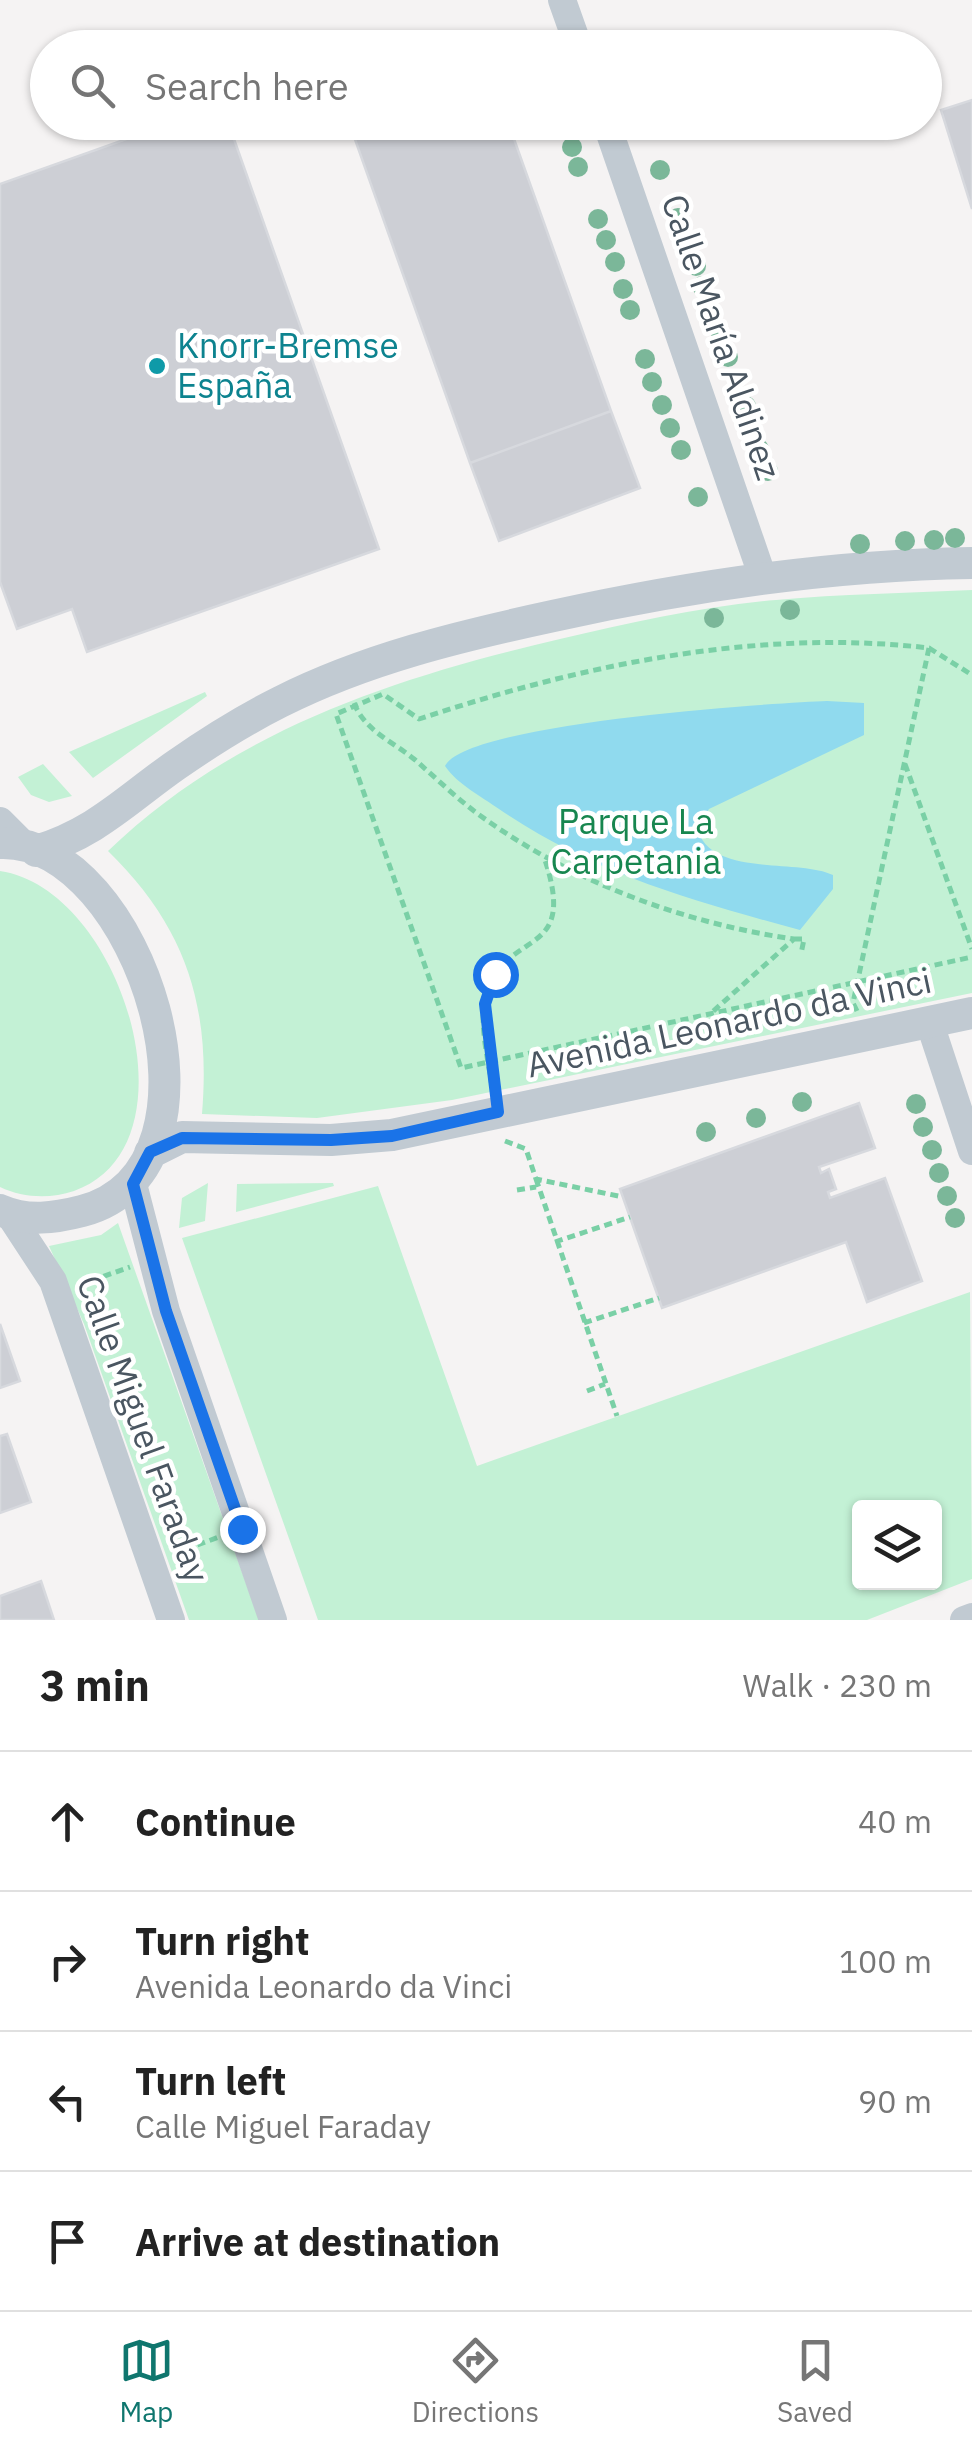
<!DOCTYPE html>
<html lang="en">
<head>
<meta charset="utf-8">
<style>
  :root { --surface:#fff; --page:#f6f6f6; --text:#222; --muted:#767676; --line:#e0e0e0; --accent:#0f766e }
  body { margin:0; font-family:"IBM Plex Sans",sans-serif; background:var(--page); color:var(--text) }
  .controls { position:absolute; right:30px; bottom:30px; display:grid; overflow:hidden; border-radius:10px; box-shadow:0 2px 8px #0004 }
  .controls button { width:90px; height:90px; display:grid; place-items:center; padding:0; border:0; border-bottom:2px solid var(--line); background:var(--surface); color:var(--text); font:50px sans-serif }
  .stop { position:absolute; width:30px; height:30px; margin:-22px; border:8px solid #1a73e8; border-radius:50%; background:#fff }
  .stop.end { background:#1a73e8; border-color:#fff; box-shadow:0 2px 10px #0008 }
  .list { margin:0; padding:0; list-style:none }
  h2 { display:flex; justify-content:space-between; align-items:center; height:130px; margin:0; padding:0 40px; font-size:42px }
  h2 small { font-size:32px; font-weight:400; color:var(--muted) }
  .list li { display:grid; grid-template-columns:65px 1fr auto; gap:30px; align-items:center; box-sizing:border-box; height:140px; padding:0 40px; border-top:2px solid var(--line) }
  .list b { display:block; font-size:38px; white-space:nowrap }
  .list p { margin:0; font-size:32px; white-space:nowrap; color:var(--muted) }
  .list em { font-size:32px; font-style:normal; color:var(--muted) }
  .icon { flex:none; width:55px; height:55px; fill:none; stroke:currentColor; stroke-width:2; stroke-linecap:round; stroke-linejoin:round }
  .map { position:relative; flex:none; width:972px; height:1620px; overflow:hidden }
  .search { position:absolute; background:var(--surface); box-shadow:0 2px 8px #0004; left:30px; right:30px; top:30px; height:110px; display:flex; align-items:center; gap:25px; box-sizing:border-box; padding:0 35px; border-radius:55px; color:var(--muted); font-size:38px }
  .sheet { height:690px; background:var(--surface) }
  nav { display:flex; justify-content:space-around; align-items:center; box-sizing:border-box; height:140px; border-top:2px solid var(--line); background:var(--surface); font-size:28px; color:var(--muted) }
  nav a { display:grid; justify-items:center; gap:5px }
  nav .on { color:var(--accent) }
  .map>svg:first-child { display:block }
  .green { fill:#c3f1d5; fill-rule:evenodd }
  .water { fill:#90daee }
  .building { fill:#cdcfd5; stroke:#d7d9de; stroke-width:2.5 }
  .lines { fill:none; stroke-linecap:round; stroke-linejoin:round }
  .path { stroke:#7ad0a6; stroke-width:5; stroke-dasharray:8 5; stroke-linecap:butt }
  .minor { stroke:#c1cad2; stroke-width:28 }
  .tertiary { stroke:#c1cad2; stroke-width:32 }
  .tree { fill:#7bb799 }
  .route { stroke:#1a73e8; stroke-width:12 }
  .culture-dot { fill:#0f9aa8; stroke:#fff; stroke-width:4 }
  .labels { text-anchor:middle; stroke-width:9; stroke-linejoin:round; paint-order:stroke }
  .street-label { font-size:35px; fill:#4a5661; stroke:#fff }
  .culture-label { font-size:35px; fill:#0d838f; stroke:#fff; text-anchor:start }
  .park-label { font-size:35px; fill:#17864f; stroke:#fff }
</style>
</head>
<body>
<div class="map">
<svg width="972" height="1620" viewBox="0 0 972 1620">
  <rect width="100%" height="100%" fill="#f5f3f3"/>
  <path class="green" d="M972,590V993L452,1100L317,1118L202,1114C211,1006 186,927 108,851C234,730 393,678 560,639C630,623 704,606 776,600C841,594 907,593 972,590Z
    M205,692L207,696L93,778L69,752Z
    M43,764L72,796L49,802L31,795L18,777Z
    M0,871C122,889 201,1146 74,1191C50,1199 23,1198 0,1187Z
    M208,1183L205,1221L179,1228L182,1198Z
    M333,1183L334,1186L236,1212L237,1184Z
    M378,1186L477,1466L970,1292L972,1579L867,1620H318L182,1238ZM860,1508H934V1582H860Z
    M118,1223L259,1620H189L84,1324L49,1246L101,1235Z"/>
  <path class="water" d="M827,701L864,703V735L709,809L697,827C708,878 797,858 833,875V889L800,930C690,900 595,874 499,809C482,797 457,784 445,766C466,723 771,703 827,701Z"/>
  <path class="building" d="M972,100V209L941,110Z
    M174,122H228L379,549L87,652L72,609L17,629L0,582V184Z
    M376,122H508L611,411L470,463L352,131Z
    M611,411L640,488L499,541L470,463Z
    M859,1103L875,1148L819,1167L821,1173L829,1169L836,1189L828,1192L830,1198L885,1178L922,1281L867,1302L846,1242L662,1308L620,1189Z
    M0,1324L20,1381L0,1388Z
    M7,1434L31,1502L0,1513V1436Z
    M41,1581L54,1620H0V1596Z"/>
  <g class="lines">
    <path class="path" d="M929,648L972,675
      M354,703C365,731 392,741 414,759C435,777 455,797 478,814C570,881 682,923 794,939L710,1014
      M905,764L972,949
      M794,939H804L801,954
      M857,1011L853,1003L857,984L929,648C757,628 582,665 419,719L383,694L336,714L461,1068L972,957
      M492,1087C488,1057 476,1014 489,986C513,929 578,957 544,857
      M505,1141L526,1149L536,1179L623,1197
      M536,1179L617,1416
      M517,1190L536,1187
      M555,1242L630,1217
      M79,1285L130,1267
      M584,1323L659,1298
      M587,1391L605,1384
      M173,1554L219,1537"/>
    <path class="minor" d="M562,0L579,48
      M606,122L763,578
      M0,821L21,842
      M929,1021L972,1151
      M133,1184L166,1311L273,1620
      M9,1214L53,1281L171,1620
      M964,1620L972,1617"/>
    <path class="tertiary" d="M0,843C139,838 245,1168 82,1211C55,1218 27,1222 0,1210
      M36,851C96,833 126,800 176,765C209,742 244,720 280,702C365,659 460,636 553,616C690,586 831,565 972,563
      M150,1153L182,1137L331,1140L392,1135L972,1013"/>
  </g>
  <g class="tree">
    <circle cx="572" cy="147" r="10"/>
    <circle cx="578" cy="167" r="10"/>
    <circle cx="660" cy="170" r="10"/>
    <circle cx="678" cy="218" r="10"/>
    <circle cx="598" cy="219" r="10"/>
    <circle cx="606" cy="240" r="10"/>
    <circle cx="615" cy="262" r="10"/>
    <circle cx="696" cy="266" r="10"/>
    <circle cx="702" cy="286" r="10"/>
    <circle cx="623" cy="289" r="10"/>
    <circle cx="630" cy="310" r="10"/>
    <circle cx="721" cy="337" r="10"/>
    <circle cx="728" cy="357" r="10"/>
    <circle cx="645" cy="359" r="10"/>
    <circle cx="652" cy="382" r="10"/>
    <circle cx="662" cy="405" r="10"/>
    <circle cx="746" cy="406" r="10"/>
    <circle cx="752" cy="426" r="10"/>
    <circle cx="670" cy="428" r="10"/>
    <circle cx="759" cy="449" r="10"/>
    <circle cx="681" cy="450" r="10"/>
    <circle cx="768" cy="471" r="10"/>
    <circle cx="698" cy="497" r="10"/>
    <circle cx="955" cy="538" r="10"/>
    <circle cx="934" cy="540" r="10"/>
    <circle cx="905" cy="541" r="10"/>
    <circle cx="860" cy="544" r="10"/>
    <circle cx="790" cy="610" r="10"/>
    <circle cx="714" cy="618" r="10"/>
    <circle cx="802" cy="1102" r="10"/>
    <circle cx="916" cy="1104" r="10"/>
    <circle cx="756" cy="1118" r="10"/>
    <circle cx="923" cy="1127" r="10"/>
    <circle cx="706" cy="1132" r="10"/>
    <circle cx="932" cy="1150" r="10"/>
    <circle cx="939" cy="1173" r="10"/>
    <circle cx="947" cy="1196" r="10"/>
    <circle cx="955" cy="1218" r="10"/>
  </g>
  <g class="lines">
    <path class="route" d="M242,1529L166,1311L133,1184L150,1152L182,1138L331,1140L392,1136L498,1112L485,1004L495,974"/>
  </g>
  <circle class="culture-dot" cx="157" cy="366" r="10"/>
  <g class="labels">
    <g class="street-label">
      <text transform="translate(721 337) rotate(71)" y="12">Calle María Aldinez</text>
      <text transform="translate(729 1023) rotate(-12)" y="12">Avenida Leonardo da Vinci</text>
      <text transform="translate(143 1429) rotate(70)" y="12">Calle Miguel Faraday</text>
    </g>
    <g class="culture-label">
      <text x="177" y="358">Knorr-Bremse<tspan x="177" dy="40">España</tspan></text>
    </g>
    <g class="park-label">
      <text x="636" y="834">Parque La<tspan x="636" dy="40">Carpetania</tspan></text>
    </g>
  </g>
</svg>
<div class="controls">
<button><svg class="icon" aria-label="layers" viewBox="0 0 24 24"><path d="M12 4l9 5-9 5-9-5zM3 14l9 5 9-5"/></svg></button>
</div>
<div class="stop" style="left:495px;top:974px"></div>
<div class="stop end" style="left:242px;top:1529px"></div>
<div class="search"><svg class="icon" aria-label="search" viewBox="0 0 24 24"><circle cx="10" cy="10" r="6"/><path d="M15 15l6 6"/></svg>Search here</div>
</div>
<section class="sheet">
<h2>3 min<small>Walk · 230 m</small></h2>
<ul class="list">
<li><svg class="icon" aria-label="ahead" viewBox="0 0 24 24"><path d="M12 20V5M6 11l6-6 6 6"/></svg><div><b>Continue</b></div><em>40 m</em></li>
<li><svg class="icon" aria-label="right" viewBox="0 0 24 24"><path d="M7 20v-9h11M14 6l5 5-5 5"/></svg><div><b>Turn right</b><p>Avenida Leonardo da Vinci</p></div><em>100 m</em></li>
<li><svg class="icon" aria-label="left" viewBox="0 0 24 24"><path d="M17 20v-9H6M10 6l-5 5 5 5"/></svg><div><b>Turn left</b><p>Calle Miguel Faraday</p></div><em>90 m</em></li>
<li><svg class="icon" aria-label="arrive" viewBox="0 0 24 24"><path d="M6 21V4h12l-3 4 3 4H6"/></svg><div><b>Arrive at destination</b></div></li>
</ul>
</section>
<nav>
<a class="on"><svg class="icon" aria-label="map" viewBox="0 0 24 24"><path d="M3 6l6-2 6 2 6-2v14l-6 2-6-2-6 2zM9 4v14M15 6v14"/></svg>Map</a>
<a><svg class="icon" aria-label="directions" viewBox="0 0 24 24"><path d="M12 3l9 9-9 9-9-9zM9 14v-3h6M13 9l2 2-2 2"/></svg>Directions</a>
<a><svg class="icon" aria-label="saved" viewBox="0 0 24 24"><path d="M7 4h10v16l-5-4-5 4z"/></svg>Saved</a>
</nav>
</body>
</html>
